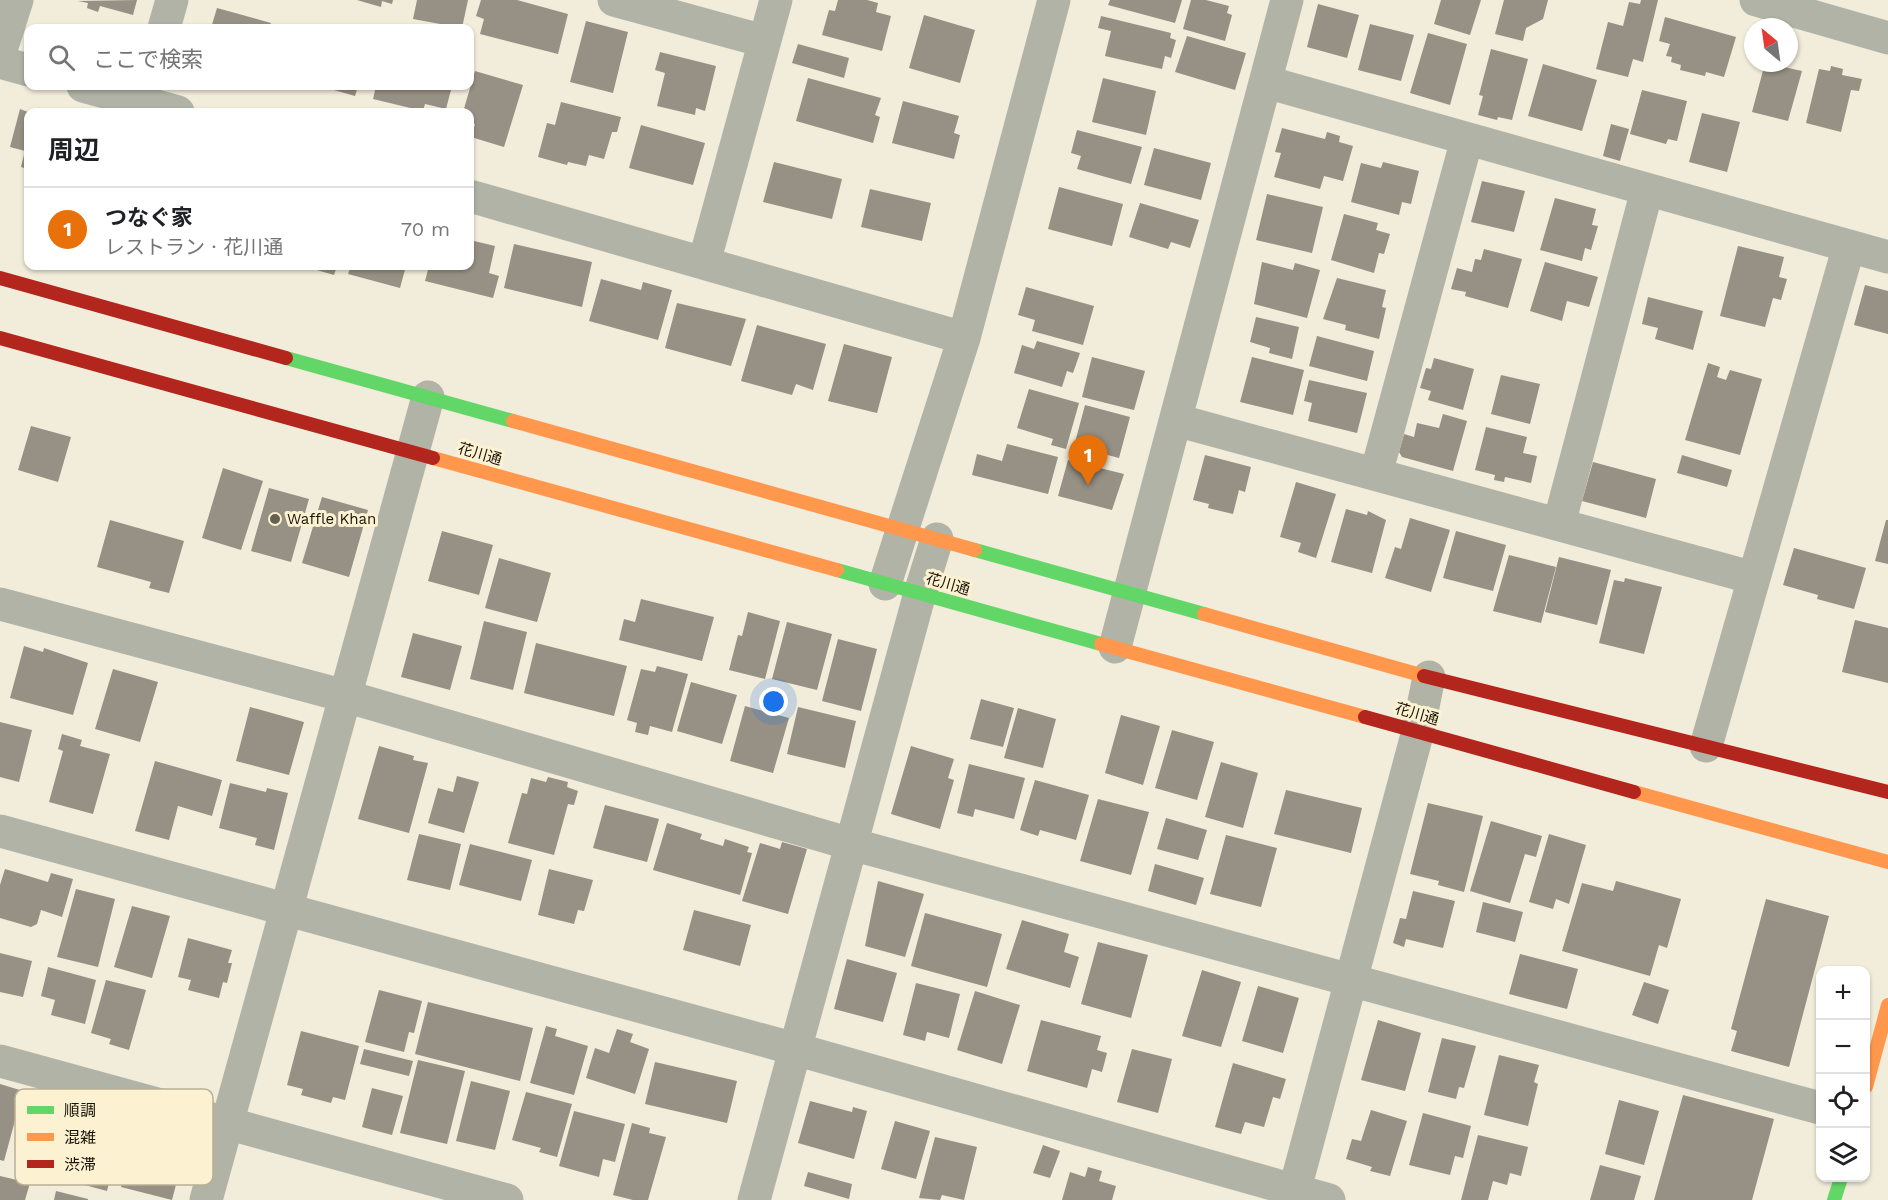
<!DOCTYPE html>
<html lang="ja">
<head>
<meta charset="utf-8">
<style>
  :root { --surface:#fff; --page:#f2f2f2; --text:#202124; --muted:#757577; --line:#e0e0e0; --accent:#db2777 }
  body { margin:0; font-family:"Work Sans","Noto Sans JP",sans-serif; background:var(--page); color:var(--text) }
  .controls { position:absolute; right:18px; bottom:18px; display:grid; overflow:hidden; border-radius:12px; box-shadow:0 2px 4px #0004 }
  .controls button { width:54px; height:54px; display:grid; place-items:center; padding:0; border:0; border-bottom:2px solid var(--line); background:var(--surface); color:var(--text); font:30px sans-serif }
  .compass { position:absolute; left:1744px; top:18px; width:54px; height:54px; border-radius:50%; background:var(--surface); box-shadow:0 2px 4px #0004; rotate:331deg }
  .you { position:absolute; left:774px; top:702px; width:21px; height:21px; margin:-15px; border:4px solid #fff; border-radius:50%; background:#1a73e8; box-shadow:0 0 0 9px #1a73e833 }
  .badge { display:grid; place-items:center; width:39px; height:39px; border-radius:50%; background:var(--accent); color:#fff; font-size:20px; font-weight:700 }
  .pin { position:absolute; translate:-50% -50px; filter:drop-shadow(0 2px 3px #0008) }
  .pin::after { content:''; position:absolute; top:32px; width:21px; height:18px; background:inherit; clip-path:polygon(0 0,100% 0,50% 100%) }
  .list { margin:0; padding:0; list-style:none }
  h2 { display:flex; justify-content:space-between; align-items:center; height:78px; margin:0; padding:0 24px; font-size:26px }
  h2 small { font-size:20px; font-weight:400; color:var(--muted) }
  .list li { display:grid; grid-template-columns:39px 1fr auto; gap:18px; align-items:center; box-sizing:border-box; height:84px; padding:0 24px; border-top:2px solid var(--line) }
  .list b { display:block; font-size:22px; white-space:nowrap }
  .list p { margin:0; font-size:20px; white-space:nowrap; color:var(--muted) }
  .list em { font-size:20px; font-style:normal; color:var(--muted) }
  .icon { flex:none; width:33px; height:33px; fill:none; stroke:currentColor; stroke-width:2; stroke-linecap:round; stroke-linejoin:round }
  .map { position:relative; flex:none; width:1888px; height:1200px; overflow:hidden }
  .search { position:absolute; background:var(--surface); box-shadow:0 2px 4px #0004; left:24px; top:24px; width:450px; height:66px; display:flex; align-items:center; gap:15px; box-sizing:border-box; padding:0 21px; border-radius:12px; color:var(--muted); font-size:22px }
  .panel { position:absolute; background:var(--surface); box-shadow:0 2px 4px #0004; left:24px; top:108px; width:450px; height:162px; border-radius:12px }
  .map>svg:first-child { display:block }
  .building { fill:#979084 }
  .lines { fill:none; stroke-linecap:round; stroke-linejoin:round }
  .street { stroke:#b1b3a6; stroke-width:33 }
  .fast { stroke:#63d668; stroke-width:14 }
  .slow { stroke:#ff974d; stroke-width:14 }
  .jam { stroke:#b3261e; stroke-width:14 }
  .poi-dot { fill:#646052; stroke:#fcf1d0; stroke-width:2 }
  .labels { text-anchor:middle; stroke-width:6; stroke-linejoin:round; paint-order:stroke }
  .street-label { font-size:15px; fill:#181409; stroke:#fcf1d0 }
  .poi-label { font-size:15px; fill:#181409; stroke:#fcf1d0; text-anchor:start }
  .key { fill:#fcf1d0; stroke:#b8af94; stroke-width:1.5 }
  .key-label { font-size:16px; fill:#181409 }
</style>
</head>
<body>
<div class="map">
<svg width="1888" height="1200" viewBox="0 0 1888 1200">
  <rect width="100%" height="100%" fill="#f2ecda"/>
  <path class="building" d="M137,0L133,15L100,6L98,12L87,8L88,3L78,1Z
    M357,0H393L392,4L382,1L381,7Z
    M417,0H468L462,28L413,19Z
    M481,0H517L568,14L558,54L480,34L484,19L476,16Z
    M838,0H867L878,3L876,12L891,16L882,51L822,35L829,10L835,11Z
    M1110,0H1182L1175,23L1108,5Z
    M1191,0H1206L1229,6L1227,13L1232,15L1225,41L1183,29Z
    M1441,0H1481L1470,35L1434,24Z
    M1504,0H1548L1543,19L1526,28L1523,41L1495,34Z
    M1641,0H1658L1643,62L1633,59L1628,77L1596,69L1608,22L1623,26L1629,2L1640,4Z
    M1318,4L1359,15L1347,58L1307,47Z
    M217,8L271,23L269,28H211Z
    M924,15L975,30L960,83L909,68Z
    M1101,16L1171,33L1170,38L1176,40L1171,58L1165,56L1162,69L1105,56L1111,31L1098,28Z
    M1665,17L1736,37L1724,77L1706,72L1705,76L1680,70L1681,65L1671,62L1672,57L1666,56L1670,44L1659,41Z
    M586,21L628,32L613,93L570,82Z
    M1370,24L1414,35L1401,81L1358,70Z
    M1428,33L1467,44L1450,105L1410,93Z
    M1187,36L1246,53L1235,90L1175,72Z
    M798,44L849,58L844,78L792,63Z
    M1491,49L1528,59L1512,120L1498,117L1497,120L1478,115L1483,96L1479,95Z
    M660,52L716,66L705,111L696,108L695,115L657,106L665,73L655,70Z
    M1765,63L1802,71L1788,121L1752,112Z
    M1543,64L1597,80L1582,131L1528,116Z
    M1831,66L1843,69L1842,75L1862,79L1859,91L1851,90L1841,132L1806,123L1819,69L1830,71Z
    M475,71L523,85L504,147L471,137L475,124L470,123V112H463Z
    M808,78L881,98L875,115L880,117L873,143L796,121Z
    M1103,78L1156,91L1146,135L1092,122Z
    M320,86H358L355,96Z
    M376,86H452L446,109L425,104L423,111L373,99Z
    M1642,90L1687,101L1677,141L1668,139L1666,144L1630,134Z
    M903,101L959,116L954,133L960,135L954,159L892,143Z
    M561,102L621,117L617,132H612L604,159L589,155L586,166L568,162L567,165L538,157L547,123L555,125Z
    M20,109L28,112V169L21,167L25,151L10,147Z
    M1702,113L1740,122L1727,172L1689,162Z
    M1611,124L1629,129L1620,161L1603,156Z
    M641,125L705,143L693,185L629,168Z
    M1282,128L1325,139L1327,132L1340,136L1339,142L1353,146L1343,181L1324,176L1320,189L1274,177L1281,153L1275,152Z
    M1077,130L1142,147L1131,184L1077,169L1081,156L1071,153Z
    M1154,148L1211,163L1201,200L1144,185Z
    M774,162L842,179L832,219L763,202Z
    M1383,162L1419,171L1411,204L1402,202L1399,215L1351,202L1361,163L1381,168Z
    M1482,181L1525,191L1514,232L1471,222Z
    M1059,187L1123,204L1112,246L1048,229Z
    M870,189L931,203L922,241L861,227Z
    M1267,194L1323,207L1312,253L1256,240Z
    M1555,198L1596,209L1592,225L1598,226L1591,250L1585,248L1582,261L1540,250Z
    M1140,203L1199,220L1190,248L1171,242L1168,249L1129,237Z
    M1344,214L1378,223L1376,230L1390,234L1384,254L1379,253L1374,273L1331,260Z
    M470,240L495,246L489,273L499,276L493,298L425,281L429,266H470Z
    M514,244L592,262L582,307L504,288Z
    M1738,246L1784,257L1779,277L1787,279L1781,300L1773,298L1765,327L1720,316Z
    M1484,249L1522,259L1508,308L1465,296L1466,292L1451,289L1457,268L1472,272L1475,259L1481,260Z
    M1262,262L1293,270L1295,263L1320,270L1307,318L1254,304Z
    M1545,262L1598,277L1589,307L1567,301L1562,321L1530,311Z
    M303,266H337L334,275Z
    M351,266H406L400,288L348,274Z
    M1337,278L1386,290L1382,307L1386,308L1379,339L1345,330L1346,325L1323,319Z
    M601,279L641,290L643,282L672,290L658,340L589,321Z
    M1865,285L1888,291V334L1854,325Z
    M1026,287L1094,306L1083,345L1032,331L1035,320L1018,315Z
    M1648,297L1703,311L1693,350L1655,339L1658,328L1642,324Z
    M677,303L746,319L731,366L665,348Z
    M1256,317L1299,327L1292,359L1269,353L1270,348L1250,342Z
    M757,325L826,344L813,390L796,384L792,395L741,381Z
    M1317,336L1374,351L1367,381L1309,366Z
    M1037,341L1080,353L1073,373L1067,371L1062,387L1014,373L1022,345L1034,349Z
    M844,344L892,357L877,413L828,401Z
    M1092,357L1145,371L1134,410L1082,397Z
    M1252,357L1304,370L1293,415L1240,402Z
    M1434,358L1474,369L1463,410L1428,400L1431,391L1420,388L1426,368L1431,369Z
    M1708,363L1720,367L1717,377L1726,380L1730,370L1762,379L1740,455L1685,440Z
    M1501,375L1540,384L1530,424L1491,414Z
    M1309,380L1367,393L1357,433L1308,421L1312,403L1304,401Z
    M1029,389L1079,403L1066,449L1051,445L1053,439L1017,428Z
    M1085,405L1130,417L1119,458L1074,446Z
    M1443,414L1467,421L1453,471L1402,457L1399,452L1404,434L1414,437L1417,423L1439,428Z
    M31,426L71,437L58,482L18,470Z
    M1486,427L1527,437L1523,453L1537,456L1531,483L1505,477L1504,482L1494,480L1495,475L1475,470Z
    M1007,444L1058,457L1048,494L972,475L977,454L1002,461Z
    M1205,455L1251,467L1245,492L1239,490L1233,514L1208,508L1209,504L1193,500Z
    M1682,455L1732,470L1727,487L1677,473Z
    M1068,460L1124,474L1112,510L1058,496Z
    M1593,462L1656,479L1646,518L1582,501Z
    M223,468L263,481L241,550L202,538Z
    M1296,482L1336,494L1316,558L1298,552L1301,543L1280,537Z
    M269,488L309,499L291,562L251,551Z
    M322,497L368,510L349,577L302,563Z
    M1346,509L1367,515L1368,511L1386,520L1372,573L1331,562Z
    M1410,518L1450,530L1431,592L1385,578L1395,547L1401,549Z
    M110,520L184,541L169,593L149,588L151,582L97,567Z
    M1886,520H1888V564L1875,561Z
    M442,531L493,545L479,595L428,581Z
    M1456,531L1506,545L1493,591L1443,578Z
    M1794,548L1866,568L1854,609L1817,599L1818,595L1783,585Z
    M1509,555L1556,567L1541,623L1493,611Z
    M1559,557L1611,570L1597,625L1545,612Z
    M499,558L551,573L537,622L485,608Z
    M1625,578L1662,587L1644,654L1599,643L1614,580L1624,582Z
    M641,599L714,617L702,661L619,640L624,619L635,622Z
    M748,612L780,621L765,679L729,670L738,635L742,636Z
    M1855,620L1888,628V683L1842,672Z
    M484,621L527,632L513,690L470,679Z
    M787,622L832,634L817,690L772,679Z
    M413,633L462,646L450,690L401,677Z
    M838,639L877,649L861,711L822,701Z
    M536,643L627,666L614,716L524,693Z
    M24,646L43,652L44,648L88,663L73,715L10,698Z
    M657,666L688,674L672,732L650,726L648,735L635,732L637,723L627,720L641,669L655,672Z
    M113,669L158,682L140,742L95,729Z
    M691,682L737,695L722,744L677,731Z
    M981,699L1014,708L1003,747L970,739Z
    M745,706L789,718L773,773L730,761Z
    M250,707L304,722L289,775L236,761Z
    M798,707L856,721L845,768L787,754Z
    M1018,708L1056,719L1043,768L1004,758Z
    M1121,715L1160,726L1143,785L1105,773Z
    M0,722L32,730L19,782L0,777Z
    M1172,730L1214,742L1197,800L1155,788Z
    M62,734L82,740L80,746L110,754L93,814L49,802L63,751L58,749Z
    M379,746L414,756L413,760L428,763L409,833L358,819Z
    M911,746L954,759L948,778L954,780L940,829L891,814Z
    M155,761L222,780L212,816L178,806L169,840L135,831Z
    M1221,762L1258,773L1243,828L1205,817Z
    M969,764L1025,778L1014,819L975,809L973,817L957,813Z
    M457,776L479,782L464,833L428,823L438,788L453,792Z
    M548,777L568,782L567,787L578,791L574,805L568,804L554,855L508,843L522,793L527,794L531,778L546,782Z
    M1035,780L1089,795L1076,840L1040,830L1038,836L1020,830Z
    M230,783L266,792L267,788L288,793L274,850L255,845L257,838L219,828Z
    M1286,790L1362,808L1351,853L1274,834Z
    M1098,799L1149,812L1131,875L1080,861Z
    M1428,803L1483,816L1464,892L1438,885L1439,881L1410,874Z
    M605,805L659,819L647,862L593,848Z
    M1166,818L1207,830L1198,860L1157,849Z
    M1491,821L1542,836L1536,857L1525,854L1510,903L1470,891Z
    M667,823L702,834L700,839L723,846L725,839L749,847L747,852L752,853L740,895L653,870Z
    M419,834L461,844L450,890L407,880Z
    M1549,834L1586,845L1569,904L1556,899L1553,909L1529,902Z
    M1226,835L1277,848L1261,907L1210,894Z
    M782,842L807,849L788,914L742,901L760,843L780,849Z
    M470,844L532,860L521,901L459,885Z
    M1155,864L1204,878L1196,905L1148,891Z
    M5,869L48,882L51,873L73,879L62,917L41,910L37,924L31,927L0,918V885Z
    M549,869L593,880L584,911L578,910L574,924L538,915Z
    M878,881L924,894L905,957L865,946Z
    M1616,881L1681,899L1667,948L1659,945L1650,976L1562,951L1582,883L1613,891Z
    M76,889L115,899L98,967L57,957Z
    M1413,891L1455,901L1443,948L1406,939L1404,947L1393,943L1400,918L1406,919Z
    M1766,899L1829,916L1789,1067L1731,1051L1737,1031L1731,1029Z
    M1483,902L1523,912L1515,942L1476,932Z
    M132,906L170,916L152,978L114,967Z
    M694,910L751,925L740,966L683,950Z
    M925,913L1002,934L987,987L911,966Z
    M1022,920L1069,934L1064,952L1079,957L1070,988L1006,969Z
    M188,938L232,950L228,963H232L227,983L223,982L219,998L188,990L191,980L178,977Z
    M1098,942L1148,955L1131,1018L1081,1004Z
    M0,953L32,961L23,997L0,992Z
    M1520,954L1578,969L1567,1009L1509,994Z
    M847,959L897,973L883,1022L834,1009Z
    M48,967L96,980L85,1024L51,1015L55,1000L41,996Z
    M1202,970L1241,982L1221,1047L1182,1036Z
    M106,980L146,990L129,1050L109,1044L111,1039L91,1033Z
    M1644,982L1669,990L1658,1024L1632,1015Z
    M916,983L960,994L949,1038L927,1032L925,1041L903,1035Z
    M1258,986L1299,998L1283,1053L1242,1041Z
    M379,990L422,1001L414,1033L409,1032L404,1052L365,1042Z
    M975,991L1020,1005L1002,1064L957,1050Z
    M428,1002L533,1028L520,1081L415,1054Z
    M1041,1020L1101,1036L1097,1050L1107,1053L1102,1072L1092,1069L1087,1088L1027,1071Z
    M1378,1020L1421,1033L1405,1091L1361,1080Z
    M546,1026L557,1029L555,1036L588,1046L574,1095L530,1083Z
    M617,1029L633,1034L630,1042L649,1049L635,1094L586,1078L595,1048L609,1053Z
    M301,1031L359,1046L345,1100L333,1097L331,1103L301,1095L303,1089L287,1085Z
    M1442,1038L1476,1046L1464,1088L1459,1087L1456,1099L1428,1092Z
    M364,1049L413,1061L409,1076L360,1064Z
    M1132,1049L1172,1059L1158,1113L1117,1102Z
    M1499,1055L1539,1065L1534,1082L1538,1084L1528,1126L1484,1115Z
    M418,1060L465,1071L447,1144L400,1133Z
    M655,1062L737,1081L727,1123L645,1104Z
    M1233,1063L1286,1079L1280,1099L1273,1097L1264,1127L1245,1122L1241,1134L1215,1127Z
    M471,1081L510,1091L495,1150L456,1141Z
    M0,1084L23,1091L4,1161L0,1160Z
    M372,1088L403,1096L392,1135L362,1127Z
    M526,1092L572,1104L557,1157L539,1152L541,1148L512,1140Z
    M1683,1095L1774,1119L1752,1200H1654Z
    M1619,1100L1659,1111L1644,1165L1605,1154Z
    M810,1101L852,1112L853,1107L867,1111L854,1159L798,1143Z
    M1371,1110L1407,1121L1390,1176L1370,1171L1372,1167L1346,1159L1352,1139L1361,1141Z
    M574,1111L625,1124L615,1162L603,1159L599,1177L559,1166Z
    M1423,1113L1471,1126L1463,1158L1455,1156L1450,1175L1409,1165Z
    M82,1118L95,1121L91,1135L119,1142L107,1191L40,1173L54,1119L80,1126Z
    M138,1120L167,1128L166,1133L175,1136L170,1154L183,1158L172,1200L121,1187Z
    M895,1121L930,1131L916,1179L881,1169Z
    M632,1123L650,1128L649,1133L666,1137L648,1200H633L613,1195Z
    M1478,1135L1528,1147L1521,1176L1510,1173L1507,1185L1493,1181L1488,1200H1461Z
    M935,1137L977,1147L964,1200L942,1195L940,1200L919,1198Z
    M1043,1145L1060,1151L1050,1178L1033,1173Z
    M1600,1165L1641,1176L1634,1200H1590Z
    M1088,1167L1102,1171L1099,1181L1116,1186L1112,1200H1062L1070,1172L1085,1177Z
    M808,1172L852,1184L849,1199L804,1186Z
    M0,1176L30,1183L25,1200H0Z
    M56,1191L88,1199V1200H54Z"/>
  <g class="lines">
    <path class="street" d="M614,0L764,41
      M1756,0L1888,38
      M164,28L172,0
      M0,53L17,0
      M0,62L28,70
      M1266,82L1888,257
      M83,86L178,112
      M470,196L964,338
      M704,263L776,0
      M1176,420L1754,578
      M1376,474L1467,139
      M1559,524L1647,190
      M885,584L964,338L1054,0
      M0,604L345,696L851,844L1820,1108
      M1115,647L1287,0
      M1706,746L1849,246
      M0,831L795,1049L1329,1200
      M0,1061L507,1200
      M206,1200L428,397
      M754,1200L920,593L937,539
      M1292,1200L1418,731L1429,677"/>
    <path class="fast" d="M286,358L513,421
      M975,550L1204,614
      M837,570L1101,644
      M1834,1200L1841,1178"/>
    <path class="slow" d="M513,421L975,550
      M433,458L837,570
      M1204,614L1424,676
      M1101,644L1365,717
      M1634,792L1888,862
      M1866,1087L1888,1005"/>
    <path class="jam" d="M0,278L286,358
      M0,338L433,458
      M1424,676L1888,792
      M1365,717L1634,792"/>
  </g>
  <circle class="poi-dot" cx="275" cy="519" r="6"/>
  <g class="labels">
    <g class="street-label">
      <text transform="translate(480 454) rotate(16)" y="5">花川通</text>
      <text transform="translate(948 584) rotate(16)" y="5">花川通</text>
      <text transform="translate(1417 714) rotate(16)" y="5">花川通</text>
    </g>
    <g class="poi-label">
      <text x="287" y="524">Waffle Khan</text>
    </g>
  </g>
  <rect x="15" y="1089" width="198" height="96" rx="9" class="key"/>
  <rect x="27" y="1106" width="27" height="8" fill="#63d668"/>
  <rect x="27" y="1133" width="27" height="8" fill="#ff974d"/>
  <rect x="27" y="1160" width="27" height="8" fill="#b3261e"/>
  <g class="key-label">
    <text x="64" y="1116">順調</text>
    <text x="64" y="1143">混雑</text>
    <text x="64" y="1170">渋滞</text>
  </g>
</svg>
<div class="controls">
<button>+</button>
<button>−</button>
<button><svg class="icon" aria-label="locate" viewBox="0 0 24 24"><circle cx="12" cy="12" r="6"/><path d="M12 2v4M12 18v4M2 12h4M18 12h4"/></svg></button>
<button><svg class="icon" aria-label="layers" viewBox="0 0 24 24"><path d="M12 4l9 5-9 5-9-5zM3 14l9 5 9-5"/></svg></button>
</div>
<svg class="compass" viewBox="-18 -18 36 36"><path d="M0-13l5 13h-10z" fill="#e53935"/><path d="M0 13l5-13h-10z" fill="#757577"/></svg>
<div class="you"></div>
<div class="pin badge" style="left:1088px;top:485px;background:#e8710a">1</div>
<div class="search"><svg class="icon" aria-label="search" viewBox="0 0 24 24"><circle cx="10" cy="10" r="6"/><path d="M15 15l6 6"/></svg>ここで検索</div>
<section class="panel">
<h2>周辺<small></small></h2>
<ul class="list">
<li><span class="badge" style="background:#e8710a">1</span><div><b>つなぐ家</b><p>レストラン · 花川通</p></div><em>70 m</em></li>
</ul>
</section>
</div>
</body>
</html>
